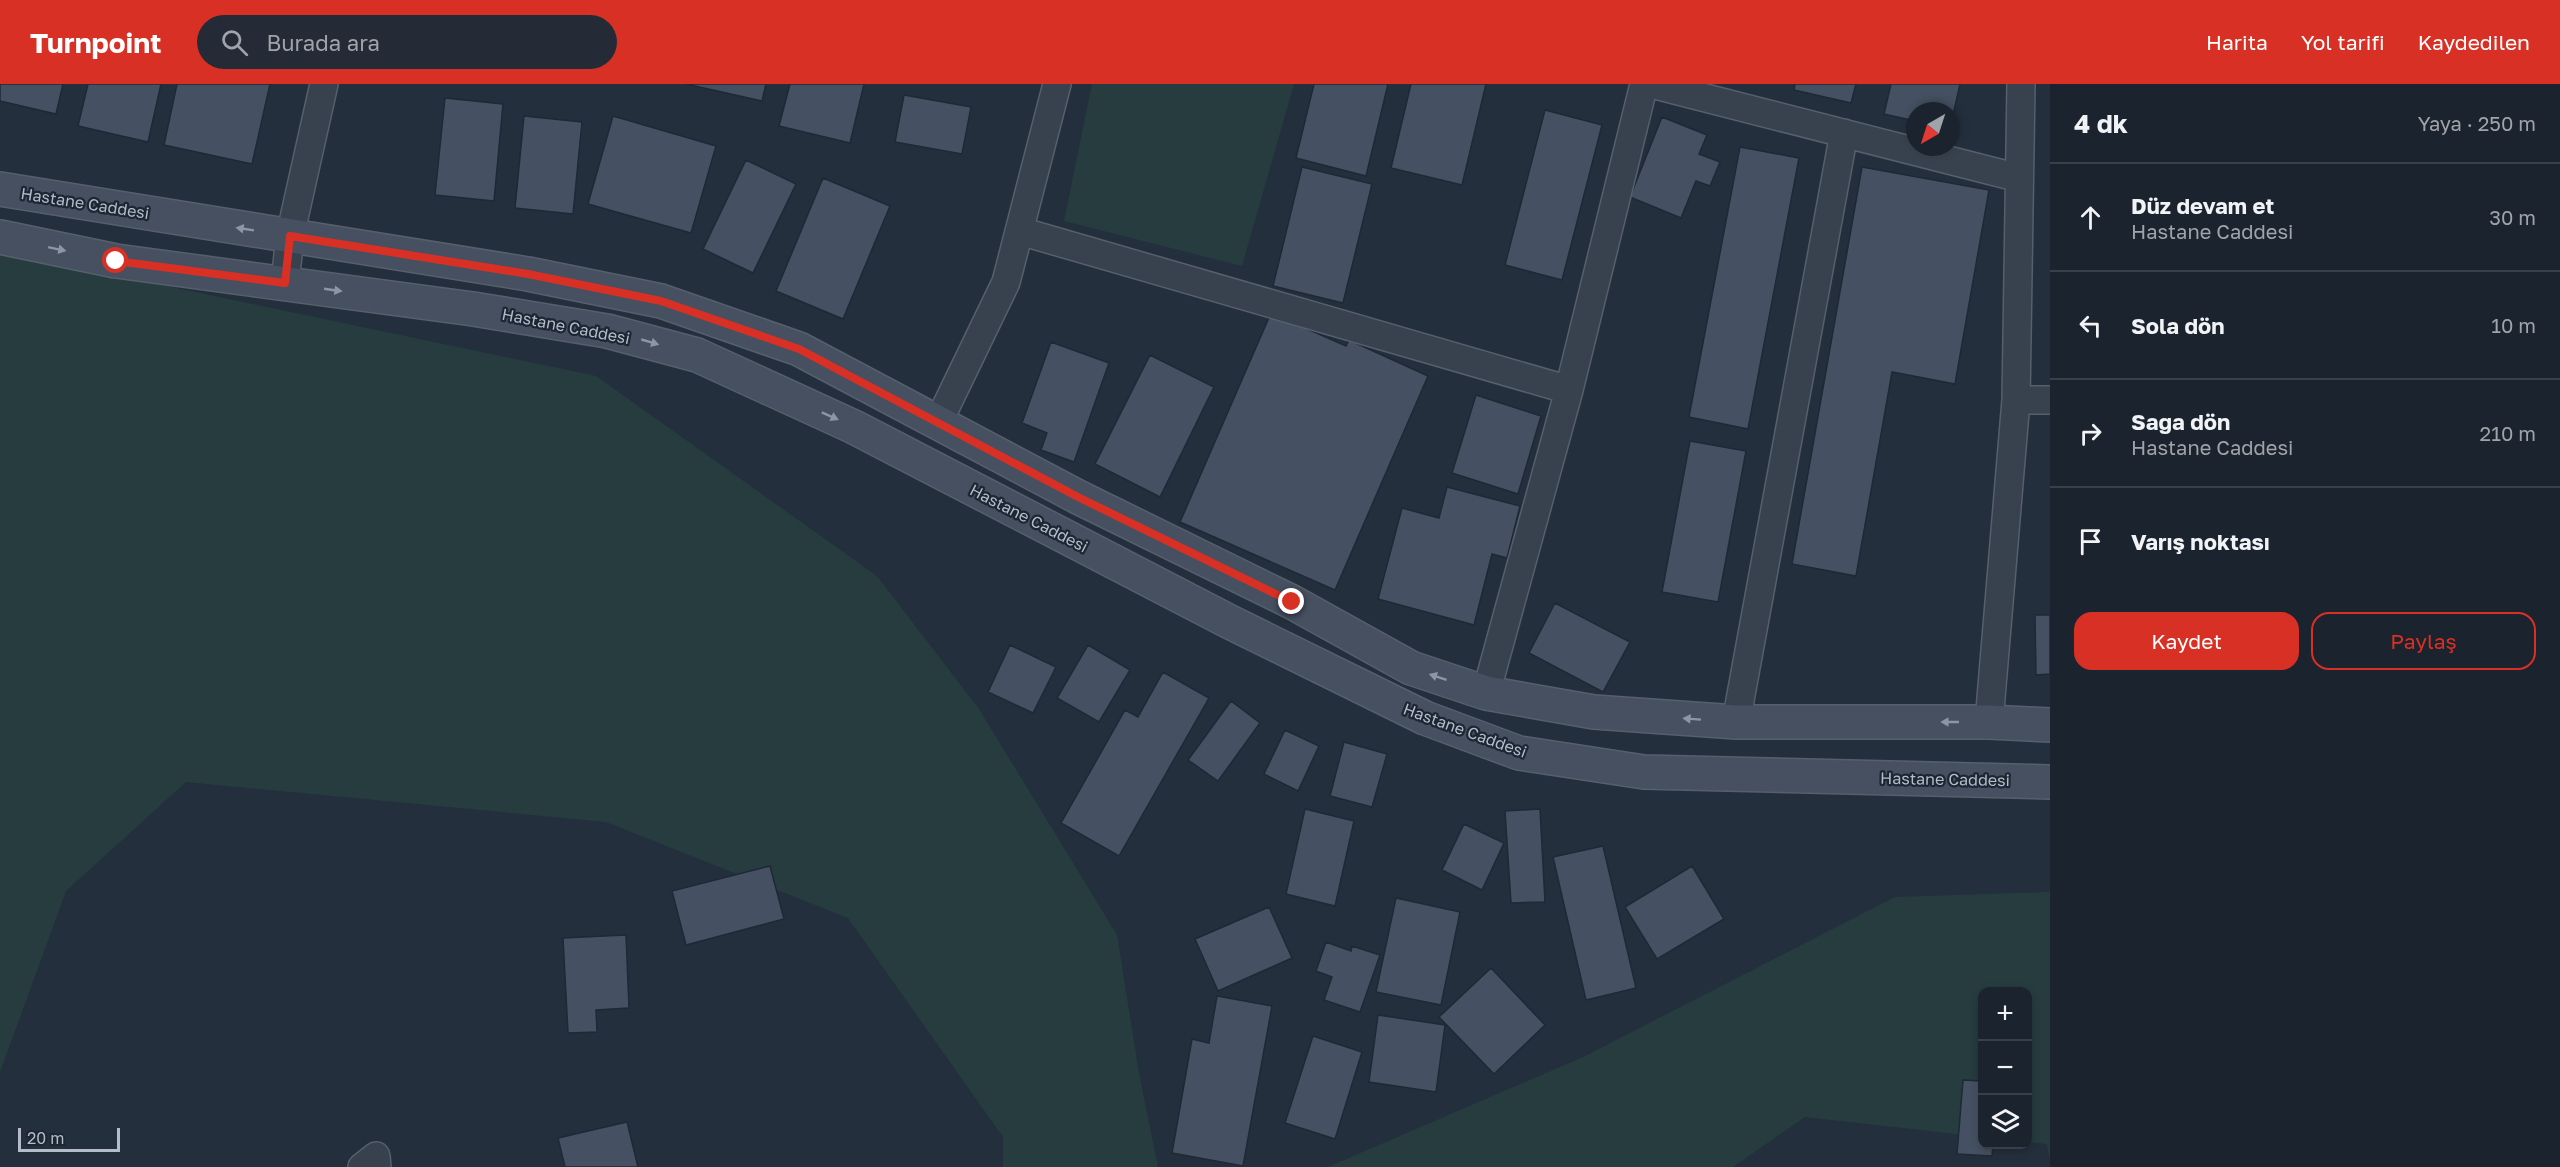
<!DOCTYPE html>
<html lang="tr">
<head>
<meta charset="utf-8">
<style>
  :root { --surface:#1b232e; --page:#242b36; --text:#f1f3f6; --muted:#a0a4aa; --line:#39404a; --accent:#d93025 }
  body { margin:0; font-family:"Golos Text",sans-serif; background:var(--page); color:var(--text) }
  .controls { position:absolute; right:18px; bottom:18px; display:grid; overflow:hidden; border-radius:12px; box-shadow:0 3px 9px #0003 }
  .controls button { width:54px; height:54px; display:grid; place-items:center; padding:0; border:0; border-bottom:2px solid var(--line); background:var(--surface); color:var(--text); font:30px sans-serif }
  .compass { position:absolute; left:1906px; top:18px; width:54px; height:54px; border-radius:50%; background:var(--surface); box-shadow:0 3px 9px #0003; rotate:219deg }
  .scale { position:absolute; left:18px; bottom:15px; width:102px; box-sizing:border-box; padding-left:6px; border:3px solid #b4bcc9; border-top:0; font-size:16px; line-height:21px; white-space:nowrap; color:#b4bcc9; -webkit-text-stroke:4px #1d2633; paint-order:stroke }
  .stop { position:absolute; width:18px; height:18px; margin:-14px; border:4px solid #d93025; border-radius:50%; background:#fff }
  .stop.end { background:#d93025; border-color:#fff; box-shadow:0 2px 6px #0008 }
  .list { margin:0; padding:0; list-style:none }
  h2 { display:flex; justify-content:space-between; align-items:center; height:78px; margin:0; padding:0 24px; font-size:26px }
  h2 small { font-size:20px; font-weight:400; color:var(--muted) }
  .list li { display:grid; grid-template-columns:39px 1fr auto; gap:18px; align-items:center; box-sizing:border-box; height:108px; padding:0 24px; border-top:2px solid var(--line) }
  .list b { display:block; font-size:22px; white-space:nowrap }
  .list p { margin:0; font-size:20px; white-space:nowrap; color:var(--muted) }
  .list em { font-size:20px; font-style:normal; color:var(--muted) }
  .actions { display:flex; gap:12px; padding:18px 24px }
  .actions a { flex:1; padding:14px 0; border:2px solid var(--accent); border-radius:18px; text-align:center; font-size:21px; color:var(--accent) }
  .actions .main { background:var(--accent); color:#fff }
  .icon { flex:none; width:33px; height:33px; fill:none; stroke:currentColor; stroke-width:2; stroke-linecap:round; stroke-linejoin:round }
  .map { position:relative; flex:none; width:2050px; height:1083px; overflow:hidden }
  header { display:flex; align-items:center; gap:36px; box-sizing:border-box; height:84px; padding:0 30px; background:var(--accent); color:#fff }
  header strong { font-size:28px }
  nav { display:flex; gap:33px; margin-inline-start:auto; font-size:21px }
  .search { width:420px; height:54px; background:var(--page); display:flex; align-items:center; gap:15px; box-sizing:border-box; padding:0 21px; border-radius:33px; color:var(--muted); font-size:22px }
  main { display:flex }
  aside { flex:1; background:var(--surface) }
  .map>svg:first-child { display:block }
  .green { fill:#263c3f }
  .building { fill:#455162; stroke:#1f2835; stroke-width:1.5 }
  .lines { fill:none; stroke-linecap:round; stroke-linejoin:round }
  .street-casing { stroke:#565f6c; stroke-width:30 }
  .secondary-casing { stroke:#565f6c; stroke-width:36 }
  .street { stroke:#38414e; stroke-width:27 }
  .secondary { stroke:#465061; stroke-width:33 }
  .oneway { fill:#8e96a5 }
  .route { stroke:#d93025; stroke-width:8 }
  .labels { text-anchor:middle; stroke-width:4.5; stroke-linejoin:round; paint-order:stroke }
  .street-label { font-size:16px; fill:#b4bcc9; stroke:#1d2633 }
</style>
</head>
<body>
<header>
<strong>Turnpoint</strong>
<div class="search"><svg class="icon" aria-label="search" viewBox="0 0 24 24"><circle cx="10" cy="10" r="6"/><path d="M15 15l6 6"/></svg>Burada ara</div>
<nav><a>Harita</a><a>Yol tarifi</a><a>Kaydedilen</a></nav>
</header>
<main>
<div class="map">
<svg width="2050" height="1083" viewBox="0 0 2050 1083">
  <rect width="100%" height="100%" fill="#242f3e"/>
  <path class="green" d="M1092,0H1294L1242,182L1064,137Z
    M0,167L596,292L877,492L979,625L1117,851L1139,989L1158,1083H1003V1053L848,834L606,738L186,698L66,807L0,988Z
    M2050,808V1077L2047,1060L2028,1058V908H1982V1053L1805,1033L1733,1083H1328L1583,973L1895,813Z"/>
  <path class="building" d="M0,0H63L56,30L0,17Z
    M88,0H161L148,58L78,42Z
    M177,0H270L252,80L164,61Z
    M686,0H766L762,17Z
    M790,0H864L850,59L779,42Z
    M1314,0H1388L1366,92L1296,74Z
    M1411,0H1486L1462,101L1391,84Z
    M1795,0H1856L1851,19L1794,6Z
    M1891,0H1960L1951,40V27H1915V37L1884,30Z
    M904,11L971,23L962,70L895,58Z
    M445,14L503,20L494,117L435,111Z
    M1545,26L1602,41L1562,196L1505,181Z
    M524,32L582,38L573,130L515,124Z
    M613,32L716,62L691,149L588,120Z
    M1662,33L1707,51L1699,70L1720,78L1710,102L1696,97L1681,134L1630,113Z
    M1740,63L1799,74L1748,345L1689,333Z
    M746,76L796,100L753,189L703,165Z
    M1302,83L1372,100L1343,219L1273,202Z
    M1862,83L1989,106L1955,300L1892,288L1856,492L1792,480Z
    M823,94L890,122L843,235L776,207Z
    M1271,229L1346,262L1349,256L1428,292L1335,506L1180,438Z
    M1051,258L1109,279L1074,378L1041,366L1047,349L1022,339Z
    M1150,271L1214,303L1160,413L1095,380Z
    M1476,311L1541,332L1518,410L1452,389Z
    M1690,357L1746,367L1718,518L1662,508Z
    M1447,403L1520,422L1507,474L1492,470L1474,541L1378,515L1402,424L1439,434Z
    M1555,519L1630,558L1603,608L1529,569Z
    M2035,531H2050V590L2036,591Z
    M1010,561L1056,583L1033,629L988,608Z
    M1088,561L1130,586L1099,638L1057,614Z
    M1163,588L1209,614L1119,772L1061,739L1125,626L1138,633Z
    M1231,617L1260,639L1218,697L1188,676Z
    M1285,646L1319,662L1298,707L1264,690Z
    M1344,658L1387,670L1372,723L1330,712Z
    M1305,725L1354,737L1335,822L1286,810Z
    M1540,725L1545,818L1511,819L1505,727Z
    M1464,740L1504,759L1482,806L1442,786Z
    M1603,762L1636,904L1586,916L1553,773Z
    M770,782L784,835L686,861L672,807Z
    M1692,782L1724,835L1657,875L1625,823Z
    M1396,814L1460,828L1441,921L1376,908Z
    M1269,823L1292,874L1218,907L1195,855Z
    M626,851L629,924L596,926L597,948L568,949L563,854Z
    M1326,858L1351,867L1352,862L1380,871L1360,928L1324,916L1332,893L1316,887Z
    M1491,884L1545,941L1494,990L1439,933Z
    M1217,912L1272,922L1243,1082L1172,1069L1192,955L1209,959Z
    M1378,931L1445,941L1436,1008L1369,998Z
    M1313,952L1362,968L1335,1055L1285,1039Z
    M1963,996L1982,997V1060H1993L1992,1072L1957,1070Z
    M627,1038L638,1083H565L558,1054Z"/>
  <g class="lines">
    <g class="street-casing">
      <path id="street" d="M1651,0L2019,94
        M1020,147L1569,306
        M285,199L290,152L324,0
        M2016,316H2050
        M938,339L1006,198L1057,0
        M1486,609L1569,306L1644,0
        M1736,638L1844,49
        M1989,638L2016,316L2021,0
        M362,1083L376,1072L377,1083"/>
    </g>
    <g class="secondary-casing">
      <path id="secondary" d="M0,105L528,190L661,217L799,265L1078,413L1292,518L1411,584L1486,609L1594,628L1736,638H1989L2050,641
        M0,153L116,177L473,225L607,247L697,271L854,343L1230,538L1425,634L1519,669L1644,688L2050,698"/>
    </g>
    <use href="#street" class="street"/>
    <use href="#secondary" class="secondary"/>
  </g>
  <defs><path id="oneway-solid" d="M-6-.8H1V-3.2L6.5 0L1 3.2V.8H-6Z" transform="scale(1.5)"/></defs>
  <g class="oneway">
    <use href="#oneway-solid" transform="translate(245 145) rotate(-171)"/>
    <use href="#oneway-solid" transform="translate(57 165) rotate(12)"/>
    <use href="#oneway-solid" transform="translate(333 206) rotate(8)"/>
    <use href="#oneway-solid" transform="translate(650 258) rotate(16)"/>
    <use href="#oneway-solid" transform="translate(830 332) rotate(24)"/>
    <use href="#oneway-solid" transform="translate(1438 593) rotate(-162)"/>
    <use href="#oneway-solid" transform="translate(1692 635) rotate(-176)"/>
    <use href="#oneway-solid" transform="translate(1950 638) rotate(-180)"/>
  </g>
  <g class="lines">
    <path class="route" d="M116,177L285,199L290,152L528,190L661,217L799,265L1078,413L1292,518"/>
  </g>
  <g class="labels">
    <g class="street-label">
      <text transform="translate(85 119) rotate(9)" y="6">Hastane Caddesi</text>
      <text transform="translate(566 242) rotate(11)" y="6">Hastane Caddesi</text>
      <text transform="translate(1029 434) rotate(27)" y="6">Hastane Caddesi</text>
      <text transform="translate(1465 646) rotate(20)" y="6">Hastane Caddesi</text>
      <text transform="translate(1945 695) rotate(1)" y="6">Hastane Caddesi</text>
    </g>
  </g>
</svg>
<div class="controls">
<button>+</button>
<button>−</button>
<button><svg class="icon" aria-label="layers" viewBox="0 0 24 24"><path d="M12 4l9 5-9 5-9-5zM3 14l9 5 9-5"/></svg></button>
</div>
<svg class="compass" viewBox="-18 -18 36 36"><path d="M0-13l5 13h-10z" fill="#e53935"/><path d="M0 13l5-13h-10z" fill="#a0a4aa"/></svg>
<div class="scale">20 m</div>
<div class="stop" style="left:116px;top:177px"></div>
<div class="stop end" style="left:1292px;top:518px"></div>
</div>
<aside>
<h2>4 dk<small>Yaya · 250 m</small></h2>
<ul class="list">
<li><svg class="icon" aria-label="ahead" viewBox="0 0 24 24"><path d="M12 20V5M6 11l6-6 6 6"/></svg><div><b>Düz devam et</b><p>Hastane Caddesi</p></div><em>30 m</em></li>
<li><svg class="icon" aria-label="left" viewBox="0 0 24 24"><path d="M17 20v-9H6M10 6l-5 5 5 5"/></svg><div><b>Sola dön</b></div><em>10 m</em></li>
<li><svg class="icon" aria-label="right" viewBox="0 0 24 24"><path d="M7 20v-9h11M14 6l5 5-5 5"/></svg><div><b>Sağa dön</b><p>Hastane Caddesi</p></div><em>210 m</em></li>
<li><svg class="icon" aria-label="arrive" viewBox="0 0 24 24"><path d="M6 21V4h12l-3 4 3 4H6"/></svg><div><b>Varış noktası</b></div></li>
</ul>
<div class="actions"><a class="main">Kaydet</a><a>Paylaş</a></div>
</aside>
</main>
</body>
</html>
